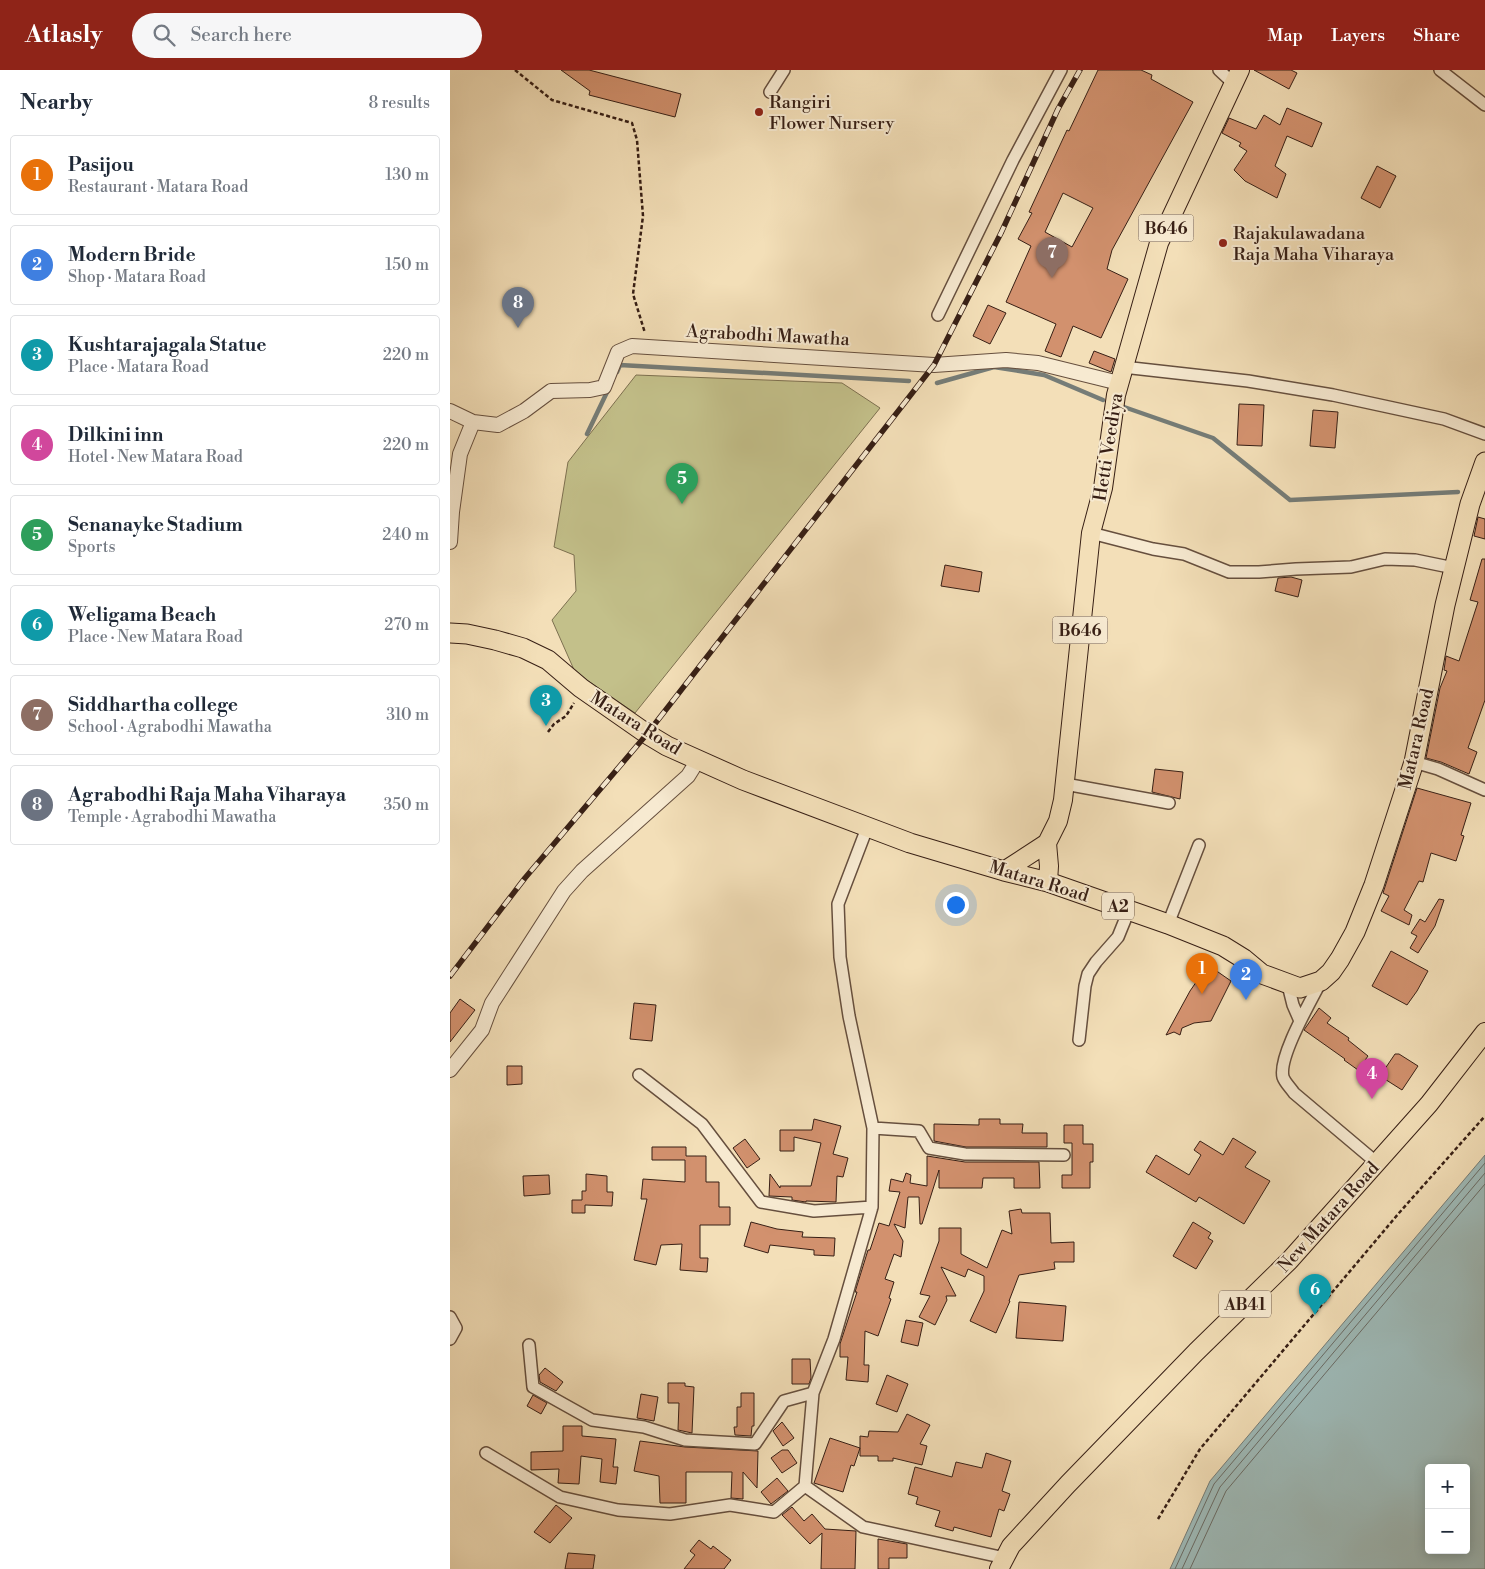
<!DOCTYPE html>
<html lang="en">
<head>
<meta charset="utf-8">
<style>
  :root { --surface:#fff; --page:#f6f6f7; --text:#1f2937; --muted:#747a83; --line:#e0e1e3; --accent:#8f2418 }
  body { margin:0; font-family:"Libre Bodoni",serif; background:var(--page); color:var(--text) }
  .controls { position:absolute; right:15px; bottom:15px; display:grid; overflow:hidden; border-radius:5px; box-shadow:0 2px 12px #0003 }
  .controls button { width:45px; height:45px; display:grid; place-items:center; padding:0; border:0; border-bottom:1px solid var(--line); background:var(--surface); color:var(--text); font:25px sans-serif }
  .you { position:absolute; left:505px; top:834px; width:18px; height:18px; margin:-12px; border:4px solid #fff; border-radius:50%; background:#1a73e8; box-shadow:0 0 0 8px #1a73e833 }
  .badge { display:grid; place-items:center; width:32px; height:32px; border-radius:50%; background:var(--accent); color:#fff; font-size:16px; font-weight:700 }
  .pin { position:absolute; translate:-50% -41px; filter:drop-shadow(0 1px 2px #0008) }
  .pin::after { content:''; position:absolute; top:26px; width:18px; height:15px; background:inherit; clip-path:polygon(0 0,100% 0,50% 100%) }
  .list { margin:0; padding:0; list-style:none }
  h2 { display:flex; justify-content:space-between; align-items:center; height:65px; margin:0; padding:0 20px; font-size:21px }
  h2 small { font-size:16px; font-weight:400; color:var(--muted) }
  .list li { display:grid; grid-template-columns:32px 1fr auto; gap:15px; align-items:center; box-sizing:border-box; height:80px; margin:0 10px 10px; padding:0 10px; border:1px solid var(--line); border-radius:5px }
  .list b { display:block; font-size:19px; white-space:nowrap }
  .list p { margin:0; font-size:16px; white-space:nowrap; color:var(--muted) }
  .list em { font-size:16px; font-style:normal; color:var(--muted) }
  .icon { flex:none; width:28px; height:28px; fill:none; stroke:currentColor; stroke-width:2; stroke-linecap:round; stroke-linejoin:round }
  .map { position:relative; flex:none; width:1035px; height:1499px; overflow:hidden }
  header { display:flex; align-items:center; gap:30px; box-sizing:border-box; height:70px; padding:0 25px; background:var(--accent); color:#fff }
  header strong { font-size:24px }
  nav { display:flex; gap:28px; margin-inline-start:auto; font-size:18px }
  .search { width:350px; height:45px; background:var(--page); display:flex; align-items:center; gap:12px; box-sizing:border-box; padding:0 18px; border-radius:28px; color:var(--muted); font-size:19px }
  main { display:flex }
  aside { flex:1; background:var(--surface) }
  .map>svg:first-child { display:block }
  .green { fill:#c3c08a; stroke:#7d7050 }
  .water { fill:#9ebab8; stroke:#757c77; fill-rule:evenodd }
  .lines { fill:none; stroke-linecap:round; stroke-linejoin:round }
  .shore { stroke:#6a6c66; stroke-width:1 }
  .stream { stroke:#757c77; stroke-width:4.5 }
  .building { fill:#d2916e; stroke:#371f15; fill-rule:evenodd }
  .minor-casing { stroke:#664f3e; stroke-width:14 }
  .tertiary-casing { stroke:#664f3e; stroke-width:16 }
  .primary-casing { stroke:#371f15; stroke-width:20 }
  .trunk-casing { stroke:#371f15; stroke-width:21 }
  .path { stroke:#371f15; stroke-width:2.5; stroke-dasharray:4 2.5; stroke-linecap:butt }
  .minor { stroke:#f7ead1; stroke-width:11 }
  .tertiary { stroke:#f7ead1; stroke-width:14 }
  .primary { stroke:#f3dfb8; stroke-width:18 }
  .trunk { stroke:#f3dfb8; stroke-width:19 }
  .rail-casing { stroke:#371f15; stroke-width:5.5 }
  .rail { stroke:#f7ead1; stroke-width:4; stroke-dasharray:11; stroke-linecap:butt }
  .poi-dot { fill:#8f2418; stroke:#f7ead1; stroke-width:2 }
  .labels { text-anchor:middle; stroke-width:4; stroke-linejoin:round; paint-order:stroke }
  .shield { fill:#f7ead1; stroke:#715c4d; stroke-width:1 }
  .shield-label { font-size:16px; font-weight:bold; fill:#371f15 }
  .poi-label { font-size:18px; fill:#371f15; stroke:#f7ead1; text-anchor:start }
  .street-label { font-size:18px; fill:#371f15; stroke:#f7ead1 }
</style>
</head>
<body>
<header>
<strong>Atlasly</strong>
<div class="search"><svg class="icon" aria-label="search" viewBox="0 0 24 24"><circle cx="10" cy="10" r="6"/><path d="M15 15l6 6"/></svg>Search here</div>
<nav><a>Map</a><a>Layers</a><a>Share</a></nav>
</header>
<main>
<aside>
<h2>Nearby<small>8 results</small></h2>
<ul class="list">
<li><span class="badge" style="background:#e8710a">1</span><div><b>Pasijou</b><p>Restaurant · Matara Road</p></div><em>130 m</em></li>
<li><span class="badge" style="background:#3f7fe0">2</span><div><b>Modern Bride</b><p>Shop · Matara Road</p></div><em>150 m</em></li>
<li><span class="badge" style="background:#0f9aa8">3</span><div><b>Kushtarajagala Statue</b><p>Place · Matara Road</p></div><em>220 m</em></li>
<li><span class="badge" style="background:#d1479c">4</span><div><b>Dilkini inn</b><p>Hotel · New Matara Road</p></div><em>220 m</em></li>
<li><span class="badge" style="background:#2e9e5b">5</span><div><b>Senanayke Stadium</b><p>Sports</p></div><em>240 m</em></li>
<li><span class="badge" style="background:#0f9aa8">6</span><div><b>Weligama Beach</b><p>Place · New Matara Road</p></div><em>270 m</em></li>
<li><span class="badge" style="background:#8d6e63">7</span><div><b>Siddhartha college</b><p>School · Agrabodhi Mawatha</p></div><em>310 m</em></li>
<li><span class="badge" style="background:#6b7280">8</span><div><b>Agrabodhi Raja Maha Viharaya</b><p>Temple · Agrabodhi Mawatha</p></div><em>350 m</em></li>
</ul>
</aside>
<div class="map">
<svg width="1035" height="1499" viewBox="0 0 1035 1499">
  <rect width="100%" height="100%" fill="#f3dfb8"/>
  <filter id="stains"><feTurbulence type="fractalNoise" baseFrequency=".004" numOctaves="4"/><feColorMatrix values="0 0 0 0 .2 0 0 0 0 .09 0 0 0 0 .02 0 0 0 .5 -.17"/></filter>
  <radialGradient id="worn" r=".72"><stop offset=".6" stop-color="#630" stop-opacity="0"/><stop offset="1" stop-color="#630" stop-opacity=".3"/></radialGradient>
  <path class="green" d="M186,305L392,313L430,338L185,643L125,602L102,550L126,521L124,485L104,477L118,392Z"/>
  <path class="water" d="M1035,1085V1499H720L760,1411ZM979,1398H1016V1480H979Z"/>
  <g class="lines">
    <path class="shore" d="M725,1499L764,1414L1035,1093
      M732,1499L770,1417L1035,1103
      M740,1499L776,1421L1035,1114"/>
    <path class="stream" d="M167,302L170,295L459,311
      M487,313L544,297L594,305L653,330
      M674,337L763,368L840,430L1008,422
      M137,364L159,318"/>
  </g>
  <path class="building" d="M111,0H139L231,24L225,47L139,25L140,21Z
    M648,0H691L702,5L701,9L743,32L662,180L657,199L678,209L651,268L623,256L611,287L595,281L606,254L556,232L581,176L568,169L582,143L579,142L617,60L619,61ZM613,123L643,138L622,177L595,162Z
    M804,0H841L847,3L839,19Z
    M837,38L872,53L862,77L837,66L825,96L836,104L827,128L795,111L784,100L797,81L789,76L791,73L772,63L779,48L806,59L814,45L830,55Z
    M927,96L946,106L930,138L911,128Z
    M538,235L556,243L540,274L523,266Z
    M644,281L665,289L661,302L639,293Z
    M789,334L814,335L812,376L787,375Z
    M863,340L888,342L885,378L860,376Z
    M1028,447L1035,449V469L1024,466Z
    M1032,489H1035V630L1018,678L1027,682L1019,704L991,692L976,688L990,618L997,601L994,600L996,586L1009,591L1028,532L1020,530Z
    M495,495L532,502L529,522L491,516Z
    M841,507L852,510L848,527L825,521L828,508Z
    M705,699L733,702L730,729L702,722Z
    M967,718L1021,733L1011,765L1014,766L1006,791L981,783L973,812L969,811L954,840L962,845L959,855L931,841L939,826L933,823Z
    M989,829L994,830L985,856L968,883L960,878L967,866L961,863L970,849L975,852Z
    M941,881L978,901L967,921L957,935L922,916Z
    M758,895L781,911L761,951L744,953L732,958L730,965L724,962L716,965L740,921Z
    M10,929L25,940L0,972V943Z
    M184,933L206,935L202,971L180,969Z
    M869,938L881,948L877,953L899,968L898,970L918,986L908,1000L894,990L895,989L854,960Z
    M945,984H949L968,996L952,1020L930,1006Z
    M57,996H72V1014L57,1015Z
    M364,1049L391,1056L383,1084L398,1088L393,1107L387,1106L386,1132L356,1131V1132L342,1130V1127L319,1126L320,1104L330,1118V1116H361L371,1073L344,1067V1081H330V1060H362Z
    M529,1049H550V1054H573L572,1063H597V1077H516L484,1071V1054L529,1055Z
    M614,1055H633V1074H643V1092H640V1118H612V1105H622V1073H614Z
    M783,1068L806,1082L795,1097L820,1111L794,1154L749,1127L746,1132L696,1102L706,1085L739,1105L751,1085L744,1080L750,1071L773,1085Z
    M295,1069L310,1089L297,1098L283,1078Z
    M202,1077H236V1086H256V1112H269V1137H280V1155H250V1188H258L257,1202L230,1200L232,1174L211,1175L206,1195L184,1190L197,1129H191L193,1109L235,1112V1090H202Z
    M477,1086L515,1092H589L590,1118H564V1108H533L532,1118H489V1100L472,1154H470L469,1127H458L455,1158L444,1154L453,1171L451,1187L444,1184L435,1209L444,1212L439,1228L441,1229L428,1266L415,1261L414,1295H419L418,1312L396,1310L398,1287H390V1274L407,1222H405L418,1180H420L429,1153L439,1156L450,1122L439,1121L441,1109L453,1112L456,1103L461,1105L460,1113L477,1116Z
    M136,1104L157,1106V1122H163L162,1136L135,1135V1143H122V1130H132V1121H136Z
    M99,1105L100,1124L74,1126L73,1106Z
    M571,1139L572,1143H600L601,1173L624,1172V1192H604L605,1199L569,1205L559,1231H560L546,1263L520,1251L534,1221V1206L518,1199L515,1207L491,1197L506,1226H496L497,1230L485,1255L469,1247L480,1226L470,1224L489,1171V1158H511V1184L537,1198L552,1160L562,1164L559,1141Z
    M301,1152L327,1159L353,1162L352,1167L385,1168L384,1186L364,1185V1180L320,1175L318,1183L294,1176Z
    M743,1152L761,1163L758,1168L763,1171L746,1199L723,1186Z
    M569,1232L616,1236L613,1271L566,1268Z
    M456,1250L473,1253L468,1276L451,1272Z
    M342,1289H360L361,1308L359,1314H342Z
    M95,1298L113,1312L106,1321L90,1312L89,1305Z
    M437,1305L458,1314L447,1342L426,1334Z
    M218,1313H235V1316L244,1317L242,1363L228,1360L229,1333H218Z
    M291,1323H304V1356H302L301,1366L285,1365L284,1357H287V1337H291Z
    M191,1324L208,1327L204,1351L187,1348Z
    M83,1325L97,1333L91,1344L77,1336Z
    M457,1344L480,1355L470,1374L477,1376L472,1395L443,1388V1391H428V1386H410V1366L418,1367L419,1361L448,1362Z
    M332,1352L344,1368L333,1376L323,1361Z
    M113,1356H132V1366L166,1369L163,1397H168L166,1414L150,1412L152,1389L131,1386L129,1414L108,1413L109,1399L81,1400V1382L113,1381Z
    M380,1368L410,1378L404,1396L401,1395L393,1422L364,1413Z
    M190,1371L235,1377L308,1381L307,1418L293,1402V1429L281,1428L282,1402H236V1433H210L209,1406L184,1401Z
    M332,1380H338L347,1393L332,1403L321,1388Z
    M536,1383L561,1391L552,1421L560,1424L554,1441L549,1439L541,1467L504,1457L503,1461L485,1456L490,1441L466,1434L468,1427L458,1424L465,1397L502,1407L506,1392L532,1398Z
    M327,1408L338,1421L321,1434L311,1422Z
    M106,1435L122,1448L100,1473L84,1462Z
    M342,1437L354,1451L362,1444L375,1459L406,1461L405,1499H371L372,1463L360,1474L332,1445Z
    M428,1469L457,1474V1488H439V1499H428Z
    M249,1470L261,1479L263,1476L281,1490L274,1499H234L245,1485L240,1481Z
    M118,1483L145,1485L143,1499H115Z"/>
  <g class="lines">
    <g class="minor-casing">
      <path id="minor" d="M769,0L784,14
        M990,0L1035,35
        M320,22L334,0
        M488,245L563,90L611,0
        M673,297L798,311L883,325L994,349L1035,364
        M641,463L703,479L734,484L779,502H809L846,499L901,497L935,489L965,490L1004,498
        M964,692L988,699L1035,720
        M615,714L719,733
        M417,758L388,834L390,887L399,946L423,1058L422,1137L384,1269L363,1323L355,1416L413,1457L555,1488
        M718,854L749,775
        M871,911C861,931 828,987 833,1007C835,1013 841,1018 844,1023L927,1093
        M838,915L843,935L850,951
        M629,970L635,916L638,904L646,892L668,867L679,840
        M189,1005L252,1054L311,1132L364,1141L422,1137
        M423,1058L469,1061L479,1078L515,1084L614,1085
        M0,1247L6,1258L0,1269
        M79,1275L83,1317L142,1350L194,1357L235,1370L305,1374L334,1331L363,1323
        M36,1383L110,1427L168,1440L220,1444L280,1435L324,1442L355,1416"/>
    </g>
    <g class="tertiary-casing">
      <path id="tertiary" d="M0,341L23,352L48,355L74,341L101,321L140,320L154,317L168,282L182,276L484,295L556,290L588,293L669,313
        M0,472L2,442L10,384L23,352
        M0,1000L32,960L42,933L114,821L132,801L238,706L248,690"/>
    </g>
    <g class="primary-casing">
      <path id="primary" d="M597,773L599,796L598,812
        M554,801L597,773L608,751L613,730L641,463L653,418L666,325L709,173L790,0
        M549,1499L561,1476L618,1414L746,1282L839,1191L979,1034L1035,962"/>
    </g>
    <g class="trunk-casing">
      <path id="trunk" d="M0,563L17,564L45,570L73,578L98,590L131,618L197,664L217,676L293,710L460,773L554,801L598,812L718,854L773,876L794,889L812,904L850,918L871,911L881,902L890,889L905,862L924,815L964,692L995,535L1020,434L1035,392"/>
    </g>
    <path class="path" d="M65,0L102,30L182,53L187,70L193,146L183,224L195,263
      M98,662L104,654L116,646L124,633
      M708,1449L750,1379L949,1143L1035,1046"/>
    <use href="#minor" class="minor"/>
    <use href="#tertiary" class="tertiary"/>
    <use href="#primary" class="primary"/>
    <use href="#trunk" class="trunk"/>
    <g class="rail-casing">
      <path id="rail" d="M0,906L75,808L197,664L484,295L551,163L608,39L630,0"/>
    </g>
    <use href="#rail" class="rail"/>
  </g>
  <g class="poi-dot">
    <circle cx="309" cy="42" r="5"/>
    <circle cx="773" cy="173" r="5"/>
  </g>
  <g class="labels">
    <g class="shield">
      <rect x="688.5" y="144.5" width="55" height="27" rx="4"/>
      <rect x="602.5" y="546.5" width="55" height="27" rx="4"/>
      <rect x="652" y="822.5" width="32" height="27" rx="4"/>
      <rect x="769" y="1220.5" width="52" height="27" rx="4"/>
    </g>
    <g class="shield-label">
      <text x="716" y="164">B646</text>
      <text x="630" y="566">B646</text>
      <text x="668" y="842">A2</text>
      <text x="795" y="1240">AB41</text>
    </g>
    <g class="poi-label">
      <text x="319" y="38">Rangiri<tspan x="319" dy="21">Flower Nursery</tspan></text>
      <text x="783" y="169">Rajakulawadana<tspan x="783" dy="21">Raja Maha Viharaya</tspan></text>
    </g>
    <g class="street-label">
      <text transform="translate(318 265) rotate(3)" y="6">Agrabodhi Mawatha</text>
      <text transform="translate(658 377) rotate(-81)" y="6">Hetti Veediya</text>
      <text transform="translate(186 653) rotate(32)" y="6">Matara Road</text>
      <text transform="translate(966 669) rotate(-77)" y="6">Matara Road</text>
      <text transform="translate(589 811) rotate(17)" y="6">Matara Road</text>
      <text transform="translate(878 1147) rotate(-48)" y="6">New Matara Road</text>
    </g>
  </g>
  <rect width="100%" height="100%" filter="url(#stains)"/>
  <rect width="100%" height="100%" fill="url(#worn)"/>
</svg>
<div class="controls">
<button>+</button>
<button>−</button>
</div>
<div class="you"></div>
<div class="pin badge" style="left:752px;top:924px;background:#e8710a">1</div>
<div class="pin badge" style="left:796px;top:930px;background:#3f7fe0">2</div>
<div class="pin badge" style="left:96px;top:656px;background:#0f9aa8">3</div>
<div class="pin badge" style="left:922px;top:1029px;background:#d1479c">4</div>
<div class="pin badge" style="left:232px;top:434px;background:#2e9e5b">5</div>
<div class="pin badge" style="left:865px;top:1245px;background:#0f9aa8">6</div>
<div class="pin badge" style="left:602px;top:208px;background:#8d6e63">7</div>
<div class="pin badge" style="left:68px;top:258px;background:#6b7280">8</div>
</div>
</main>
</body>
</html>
